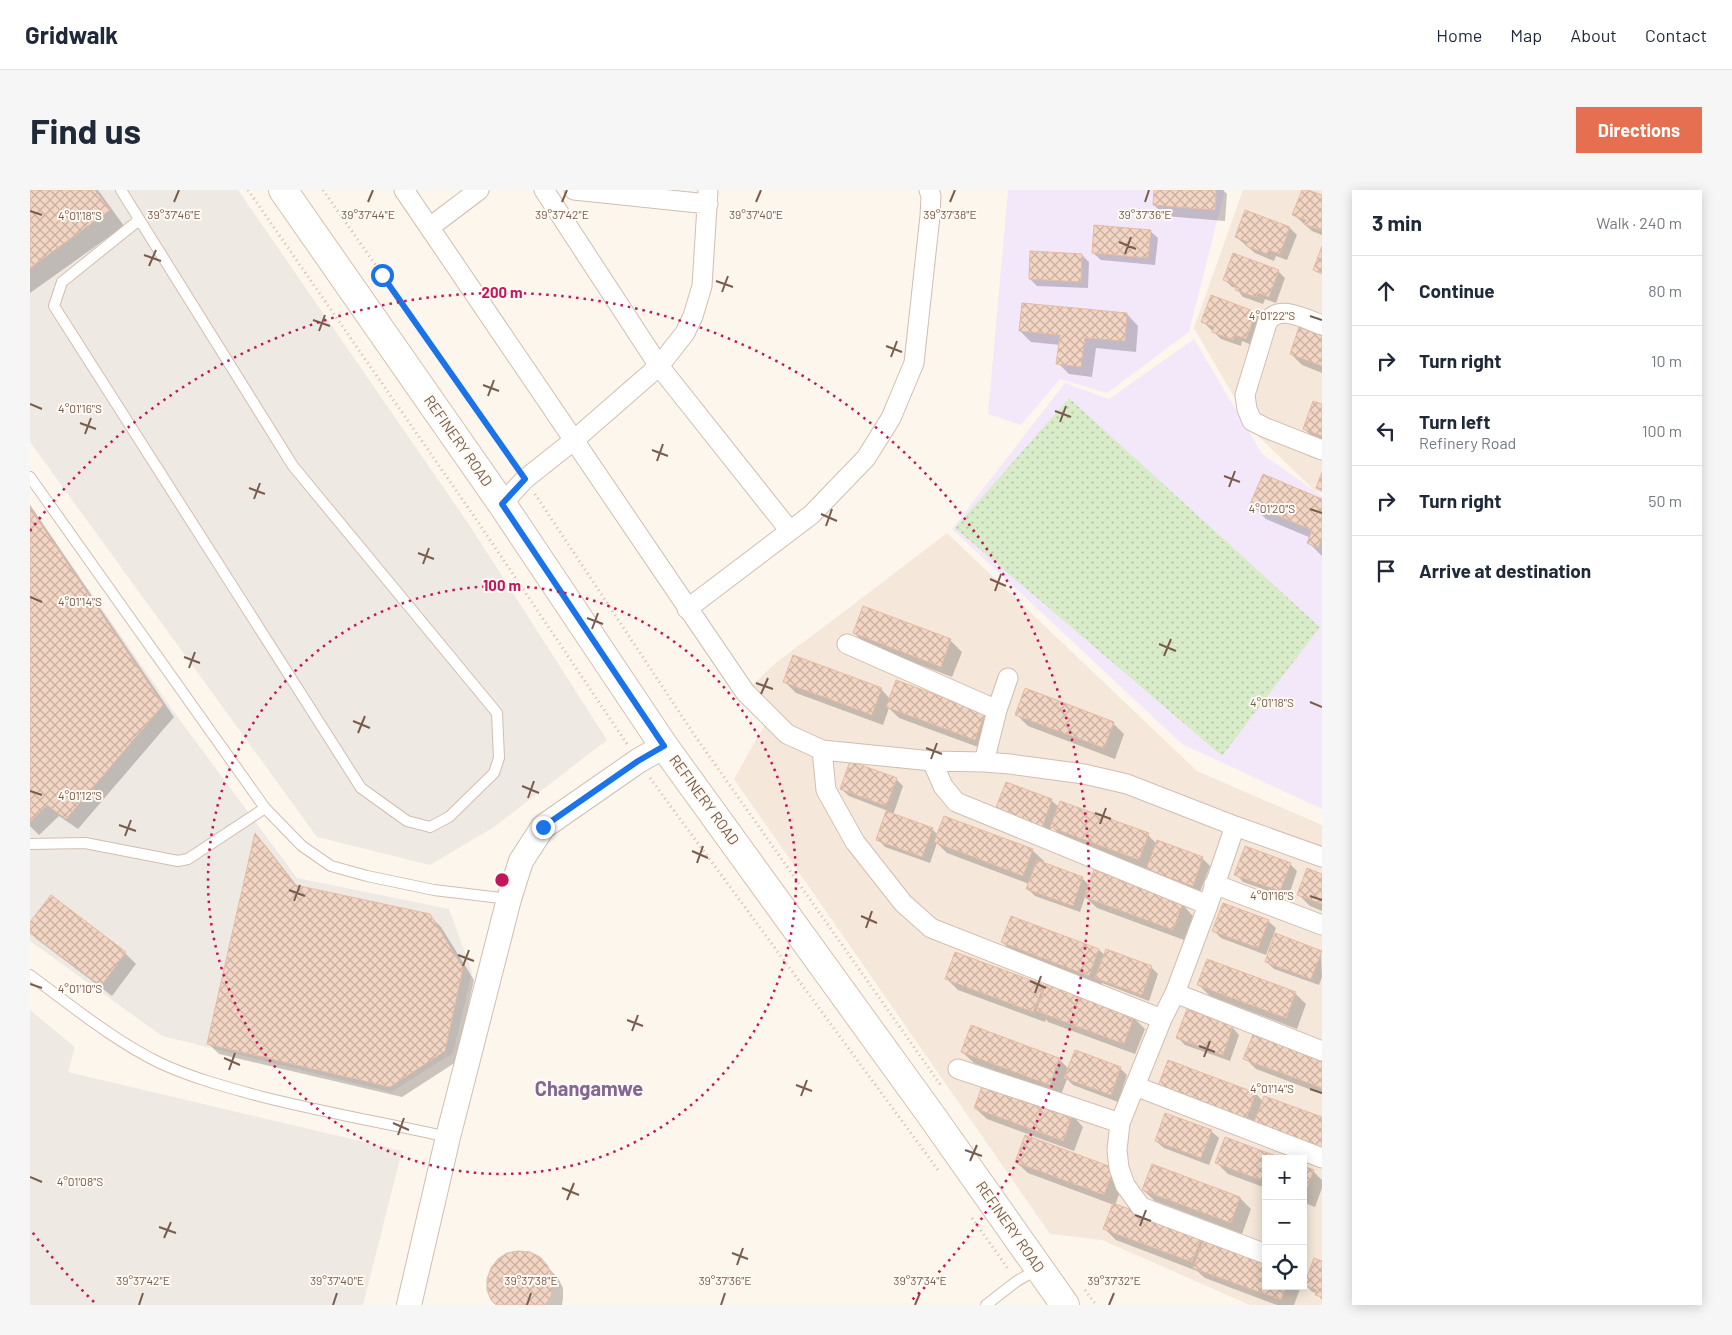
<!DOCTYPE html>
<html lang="en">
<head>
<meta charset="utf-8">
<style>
  :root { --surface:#fff; --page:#f6f6f7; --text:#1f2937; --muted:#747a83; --line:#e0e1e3; --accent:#e76f51 }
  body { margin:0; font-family:Barlow,sans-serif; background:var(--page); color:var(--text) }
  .controls { position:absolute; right:15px; bottom:15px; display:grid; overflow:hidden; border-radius:0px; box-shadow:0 2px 12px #0003 }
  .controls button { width:45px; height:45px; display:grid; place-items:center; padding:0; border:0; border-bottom:1px solid var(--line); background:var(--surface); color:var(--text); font:25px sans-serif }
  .stop { position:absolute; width:15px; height:15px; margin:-11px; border:4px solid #1a73e8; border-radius:50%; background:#fff }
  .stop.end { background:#1a73e8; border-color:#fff; box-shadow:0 1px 5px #0008 }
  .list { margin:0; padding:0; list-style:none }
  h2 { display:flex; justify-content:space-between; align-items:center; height:65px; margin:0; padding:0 20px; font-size:21px }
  h2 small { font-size:16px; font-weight:400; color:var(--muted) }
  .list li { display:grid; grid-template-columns:32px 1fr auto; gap:15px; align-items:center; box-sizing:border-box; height:70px; padding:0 20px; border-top:1px solid var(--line) }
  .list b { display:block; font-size:19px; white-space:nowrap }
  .list p { margin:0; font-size:16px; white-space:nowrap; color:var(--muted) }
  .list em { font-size:16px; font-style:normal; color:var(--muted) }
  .icon { flex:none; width:28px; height:28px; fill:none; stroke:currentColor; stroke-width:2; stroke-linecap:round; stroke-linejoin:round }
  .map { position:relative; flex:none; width:1292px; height:1115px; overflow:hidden; border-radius:0px }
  header { display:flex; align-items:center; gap:30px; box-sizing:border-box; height:70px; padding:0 25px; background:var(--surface); border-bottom:1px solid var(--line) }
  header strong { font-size:24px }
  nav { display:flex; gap:28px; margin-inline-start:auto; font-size:18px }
  .intro { display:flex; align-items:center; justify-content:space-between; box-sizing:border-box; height:120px; padding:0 30px }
  h1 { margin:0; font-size:35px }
  .button { padding:12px 22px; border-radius:0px; background:var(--accent); color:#fff; font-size:18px; font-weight:700 }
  main { display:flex; gap:30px; padding:0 30px }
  aside { flex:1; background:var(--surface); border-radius:0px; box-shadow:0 2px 12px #0003 }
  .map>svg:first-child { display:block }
  .residential { fill:#f5e8da; fill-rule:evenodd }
  .industrial { fill:#efe9e4 }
  .education { fill:#f3e8fa }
  .grass { fill:url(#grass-dots) }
  .shadow { fill:#0003 }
  .building { fill:url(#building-cross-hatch); stroke:#e6bba3 }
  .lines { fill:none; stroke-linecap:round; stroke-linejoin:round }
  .service-casing { stroke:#d1beb0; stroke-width:12 }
  .minor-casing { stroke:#d1beb0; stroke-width:21 }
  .tertiary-casing { stroke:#d1beb0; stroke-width:26 }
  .secondary-casing { stroke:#d6c0b0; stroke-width:30 }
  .path { stroke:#d9b8a5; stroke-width:3; stroke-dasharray:1 4; stroke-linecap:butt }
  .service { stroke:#fff; stroke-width:10 }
  .minor { stroke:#fff; stroke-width:19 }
  .tertiary { stroke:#fff; stroke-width:24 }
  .secondary { stroke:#fff; stroke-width:28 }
  .route { stroke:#1a73e8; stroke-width:6 }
  .ticks { fill:none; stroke:#7a5c4d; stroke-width:2 }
  .ring { fill:none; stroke:#c2185b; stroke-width:2.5; stroke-dasharray:2.5 5 }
  .labels { text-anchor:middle; stroke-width:4; stroke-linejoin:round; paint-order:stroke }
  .street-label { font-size:15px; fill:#7a5c4d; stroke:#fffaf3 }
  .district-label { font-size:20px; font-weight:bold; fill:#846695; stroke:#fffaf3 }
  .ticks-label { font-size:12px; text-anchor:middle; fill:#7a5c4d; stroke:#fffaf3; stroke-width:4; stroke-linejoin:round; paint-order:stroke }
  .centre { fill:#c2185b; stroke:#fffaf3; stroke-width:2.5 }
  .ring-label { font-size:15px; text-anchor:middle; font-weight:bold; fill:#c2185b; stroke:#fffaf3; stroke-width:4; stroke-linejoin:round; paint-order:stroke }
</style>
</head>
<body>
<header>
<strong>Gridwalk</strong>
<nav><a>Home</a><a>Map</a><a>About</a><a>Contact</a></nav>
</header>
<div class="intro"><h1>Find us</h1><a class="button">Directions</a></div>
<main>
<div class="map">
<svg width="1292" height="1115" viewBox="0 0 1292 1115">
  <defs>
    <pattern id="grass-dots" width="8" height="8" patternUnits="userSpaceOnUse" patternTransform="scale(1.25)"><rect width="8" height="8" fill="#d8ecc9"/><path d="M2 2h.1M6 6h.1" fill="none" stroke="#b4c2a5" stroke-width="1.8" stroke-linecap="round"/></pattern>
    <pattern id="building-cross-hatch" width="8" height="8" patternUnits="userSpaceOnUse" patternTransform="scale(1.25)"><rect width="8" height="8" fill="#f3d5c3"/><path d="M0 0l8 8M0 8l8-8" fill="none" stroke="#cab0a1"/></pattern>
  </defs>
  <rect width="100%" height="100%" fill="#fdf6ec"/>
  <path class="residential" d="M1213,0H1292V303L1285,301L1225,243L1164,138Z
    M917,343L1167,581L1292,635V1115H1220L1072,1050L1020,1044L704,589L735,534L721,496L748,471L807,427ZM1236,969H1273V1096H1236Z"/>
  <path class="industrial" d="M0,0H208L440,336L577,550L464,637L400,675L287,647L0,252Z
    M0,315L144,522L267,688L419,719L442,782L423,863L361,902L132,846L0,751Z
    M0,820L45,857L38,882L372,961L333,1115H0Z"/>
  <path class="education" d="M978,0H1195L1159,142L1077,203L1030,189L991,235L958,224Z
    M1164,149L1232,264L1292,306V619L1152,554L922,339L1035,193L1079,209Z"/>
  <path class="grass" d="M1039,208L1290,437L1192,566L925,338Z"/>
  <path class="shadow" d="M0,0H68L94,36L0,103Z
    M1125,0H1193L1197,4L1195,31L1135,26L1124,15Z
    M1273,0L1292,6V45L1282,41L1264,25Z
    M1260,38L1267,45L1257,70L1246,66L1244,71L1225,63L1206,47Z
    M1120,41L1128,48L1125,75L1071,70L1063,63Z
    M1052,65L1059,72L1058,98L1007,96L1000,89Z
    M1248,81L1255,88L1246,113L1235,109L1233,114L1213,107L1206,98L1202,97L1195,90Z
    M1182,107L1226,123L1233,130L1224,156L1212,151L1211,156L1191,149L1173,132Z
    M1097,124L1108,136L1106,162L1066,158L1062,187L1039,184L1028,173L1030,155L1001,152L990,141Z
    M1292,147V183L1272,175L1261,164Z
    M1292,215V250L1282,246L1274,239Z
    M1292,310V366L1279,353L1281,348L1236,329L1221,314Z
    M0,315L144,527L48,639L29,626L9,645L0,636Z
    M833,418L921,451L932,462L922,487L835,454L824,443Z
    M755,492L851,499L860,509L954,524L965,535L956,560L869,528L859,518L853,535L766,503Z
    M987,525L1083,533L1094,544L1085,569L998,536Z
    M866,589L873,596L863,625L902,639L908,645L1002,660L1014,671L1012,674L1052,688L1060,696L1152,714L1163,726L1154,750L1067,718L1055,707L1050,722L1005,706L998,699L999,694L917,663L907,653L900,673L855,657L848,649L858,621L819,606L811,599Z
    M1021,610L1029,617L1118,645L1127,654L1172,668L1180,676L1170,702L1125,686L1120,681L1033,648L1022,637L1019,644L974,627Z
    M225,646L236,656L267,696L399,725L411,737L444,790L426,872L372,907L189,864L178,853Z
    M1260,674L1267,681L1258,708L1213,692L1206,684Z
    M1292,685V721L1280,716L1269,705Z
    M21,707L95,763L106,774L82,806L8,750L0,743V735Z
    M982,727L1069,760L1075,765L1121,777L1128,784L1119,811L1072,793L1071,796L984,763L972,752Z
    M1238,731L1246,738L1236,765L1191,748L1184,741Z
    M1291,762L1292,787L1289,795L1244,779L1237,772Z
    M916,788L1013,796L1015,798L1016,796L1104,828L1115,839L1105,864L1018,832L1016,829L1015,832L928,800Z
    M1169,795L1265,803L1276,814L1267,839L1180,806Z
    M942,837L1029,869L1039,879L1090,878L1097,885L1088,912L1043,895L1037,889L1031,905L944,873L932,862Z
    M1202,837L1209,845L1200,871L1155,855L1147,847Z
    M1215,868L1292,869V904L1226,879Z
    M1226,904L1233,911L1292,929V964L1140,907Z
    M945,918L1042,925L1053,937L1044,961L957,929Z
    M1181,941L1189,948L1179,975L1134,958L1126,951Z
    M1236,969V998L1198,984L1187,973Z
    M986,972L1083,979L1094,991L1085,1015L1171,1047L1179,1055L1236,1096H1271L1264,1115H1247L1175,1088L1167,1081L1086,1050L1075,1039L1084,1015L998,983Z
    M1273,977L1283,981L1292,990V998L1285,1017L1273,1012Z
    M1113,1000L1210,1008L1221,1019L1212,1044L1125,1011Z
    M509,1068L528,1088L533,1098V1108L532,1115H467Z
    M1292,1072V1110L1287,1103L1282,1102L1275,1094Z"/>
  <path class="building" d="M0,0H65L80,20L0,78Z
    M1124,0H1186L1185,20L1123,15Z
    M1272,0H1278L1292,5V41L1274,34L1276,30L1262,25Z
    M1215,20L1260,37L1250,64L1239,60L1237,64L1216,56L1218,52L1205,47Z
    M1064,35L1121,40L1118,68L1062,63Z
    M1292,56V84L1283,80Z
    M1000,61L1052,64L1051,92L999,89Z
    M1203,63L1249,80L1239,107L1228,103L1226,107L1205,100L1206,95L1193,90Z
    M1181,105L1226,122L1216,149L1205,145L1203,150L1182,142L1184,137L1171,132Z
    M992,113L1097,123L1095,151L1055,148L1051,177L1026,174L1030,145L989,141Z
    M1269,137L1292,146V176L1260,164Z
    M1283,211L1292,214V246L1273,239Z
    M1292,282V301L1286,298Z
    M1233,284L1292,309V348L1288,358L1277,353L1282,340L1220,314Z
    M0,318L133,515L36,629L17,615L0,632Z
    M833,416L921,449L911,477L823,443Z
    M763,465L852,498L842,525L753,492Z
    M866,490L955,523L945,550L856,517Z
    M995,498L1084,532L1074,558L985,525Z
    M820,571L867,588L856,616L810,599Z
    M976,592L1022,609L1012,638L965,620Z
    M1030,611L1119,643L1109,670L1020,637Z
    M856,621L903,638L892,667L846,650Z
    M914,626L1003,659L993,686L904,652Z
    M225,643L265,695L400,724L433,778L415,861L360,897L177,854Z
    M1127,650L1173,667L1163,696L1116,679Z
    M1215,656L1261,673L1250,701L1204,685Z
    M1007,670L1053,687L1043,716L996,699Z
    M1277,678L1292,684V714L1267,705Z
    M1064,680L1153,713L1143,740L1054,707Z
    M21,705L96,762L71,796L0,743V732Z
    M1193,713L1239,730L1228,758L1182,741Z
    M981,726L1069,759L1059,786L971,752Z
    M1245,743L1292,761L1281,789L1235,772Z
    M1076,759L1122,776L1112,805L1065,788Z
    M925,762L1014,795L1003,822L915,789Z
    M1177,769L1266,802L1256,828L1167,795Z
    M1016,794L1104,827L1094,854L1006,821Z
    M1157,819L1203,836L1193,865L1146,848Z
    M941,835L1029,868L1020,895L931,862Z
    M1224,842L1292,867V898L1213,869Z
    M1045,860L1091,877L1081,905L1034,888Z
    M1138,870L1226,903L1216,929L1128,896Z
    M954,891L1043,924L1033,951L944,918Z
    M1234,906L1292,927V958L1224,932Z
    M1135,923L1182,940L1171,968L1125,951Z
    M995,945L1084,978L1074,1005L985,972Z
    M1195,947L1254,969H1236V992L1185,973Z
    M1122,974L1210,1007L1201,1033L1112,1000Z
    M1273,976L1284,980L1274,1006H1273Z
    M1083,1013L1172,1046L1162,1072L1073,1039Z
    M1173,1051L1236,1074V1096H1256L1251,1110L1163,1078Z
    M488,1061L500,1062L510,1067L517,1075L522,1086L523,1096L521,1106L515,1115H466L461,1110L457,1100V1089L461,1078L468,1069L477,1063Z
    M1284,1068L1292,1071V1107L1285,1105L1287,1100L1274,1095Z"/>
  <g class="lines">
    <g class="service-casing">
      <path id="service" d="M91,0L263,276L467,523L469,568L464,583L419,627L400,637L377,631L331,598L24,116L32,92L109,30
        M0,287L235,618L272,656L301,676L337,686L404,700L479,709
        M0,654L55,653L148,671L158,669L235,618
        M0,785C42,816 84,851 132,874C163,888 196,897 229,906C291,922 355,933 418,947
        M956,1115L987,1091L1008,1079"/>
    </g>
    <g class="minor-casing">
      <path id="minor" d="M374,0L715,502L757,544L792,560L902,571L954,572L980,574L1054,584L1097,594L1205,636L1292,667
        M514,0L629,176L760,341
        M544,0L678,14
        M400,37L449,0
        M1292,135C1275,129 1248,113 1237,133L1215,205L1217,219L1222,231L1236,238L1292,260
        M472,314L495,289L543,251L629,176L655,143L663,126L672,96L678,0
        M657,419L781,325L836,268L861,228L884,173L900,26L901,6L899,0
        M817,454L967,520
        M792,560L796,600L825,652L873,713L901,738L1132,829
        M902,571L913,596L926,612L1178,715
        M954,572L967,520L978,488
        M1205,636L1178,715L1145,803L1132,829L1090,933L1087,960L1089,978L1095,995L1111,1017L1236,1064
        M1184,694L1292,735
        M1145,803L1292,861
        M928,879L1090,933
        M1105,896L1292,968"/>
    </g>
    <g class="tertiary-casing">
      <path id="tertiary" d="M379,1115L418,947L479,709L491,671L513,637L608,571L634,556"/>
    </g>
    <g class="secondary-casing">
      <path id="secondary" d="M253,0L472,314L634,556L901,925L1035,1115"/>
    </g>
    <path class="path" d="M218,0L448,332L597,554
      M293,0L485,274
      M505,304L663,543L912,897
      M620,588L908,980
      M942,1028L979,1080
      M1055,1100L1066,1115"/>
    <use href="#service" class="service"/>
    <use href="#minor" class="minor"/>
    <use href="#tertiary" class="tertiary"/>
    <use href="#secondary" class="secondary"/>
  </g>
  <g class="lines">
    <path class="route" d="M352,85L495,289L472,314L634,556L608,571L513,637"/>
  </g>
  <path class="ticks" d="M144,12L149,0M338,12L343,0M532,12L537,0M726,12L731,0M920,12L925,0M1115,12L1119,0M0,21L12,25M1089,52L1106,59M1095,64L1101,47M114,65L131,71M119,76L126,60M686,91L703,97M692,102L698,86M1280,126L1292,130M283,130L300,136M289,141L295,125M856,156L872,162M861,167L867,151M453,195L469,201M458,206L464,190M0,214L12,219M1025,221L1041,227M1030,232L1036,216M50,233L66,239M55,244L61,228M622,260L638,266M627,271L633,254M1194,286L1210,292M1199,297L1205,281M219,298L235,304M224,309L230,293M1280,319L1292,323M791,324L807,331M796,336L802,319M388,363L404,369M393,374L399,358M960,389L976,396M965,401L971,384M0,407L12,412M557,428L573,434M562,439L568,423M1129,454L1146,461M1134,466L1141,449M154,467L170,473M159,478L165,462M726,493L743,499M731,504L738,488M1280,512L1292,517M323,531L340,538M328,543L335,526M896,558L912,564M901,569L907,553M492,596L509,603M0,601L12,605M498,608L504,591M1065,623L1081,629M1070,634L1076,618M89,635L106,641M95,646L101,630M662,661L678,668M667,673L673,656M259,700L275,706M1280,706L1292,710M264,711L270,695M831,726L847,733M836,738L842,721M428,765L444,771M433,776L439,760M1000,791L1016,798M0,794L12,798M1005,803L1011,786M597,830L613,836M602,841L608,825M1169,856L1185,862M1174,867L1180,851M194,868L210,875M199,880L205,863M766,895L782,901M1280,899L1292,903M771,906L777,890M363,933L379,940M368,945L374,928M935,960L952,966M940,971L947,955M0,987L12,992M532,998L549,1005M537,1010L544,993M1105,1025L1121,1031M1110,1036L1116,1020M129,1037L146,1043M134,1048L141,1032M702,1063L718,1069M707,1075L713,1058M109,1115L113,1103M303,1115L307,1103M497,1115L501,1103M691,1115L695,1103M885,1115L890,1103M1079,1115L1084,1103"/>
  <g class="ring">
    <circle cx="472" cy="690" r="294"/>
    <path d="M64 1112A587 587 0 0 1 0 1039M0 341A587 587 0 1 1 880 1112"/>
  </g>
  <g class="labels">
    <g class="street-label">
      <text transform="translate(428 251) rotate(55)" y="5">REFINERY ROAD</text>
      <text transform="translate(674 610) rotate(54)" y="5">REFINERY ROAD</text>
      <text transform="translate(980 1037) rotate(55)" y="5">REFINERY ROAD</text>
    </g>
    <g class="district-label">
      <text x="559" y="906">Changamwe</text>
    </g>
  </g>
  <g class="ticks-label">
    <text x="144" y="29">39°37'46"E</text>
    <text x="338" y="29">39°37'44"E</text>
    <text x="532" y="29">39°37'42"E</text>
    <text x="726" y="29">39°37'40"E</text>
    <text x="920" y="29">39°37'38"E</text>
    <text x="1115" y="29">39°37'36"E</text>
    <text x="50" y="30">4°01'18"S</text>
    <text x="1242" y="130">4°01'22"S</text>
    <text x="50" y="223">4°01'16"S</text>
    <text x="1242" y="323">4°01'20"S</text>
    <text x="50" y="416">4°01'14"S</text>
    <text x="1242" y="517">4°01'18"S</text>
    <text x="50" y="610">4°01'12"S</text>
    <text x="1242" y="710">4°01'16"S</text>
    <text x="50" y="803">4°01'10"S</text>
    <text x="1242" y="903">4°01'14"S</text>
    <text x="50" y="996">4°01'08"S</text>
    <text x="113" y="1095">39°37'42"E</text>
    <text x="307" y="1095">39°37'40"E</text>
    <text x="501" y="1095">39°37'38"E</text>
    <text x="695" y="1095">39°37'36"E</text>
    <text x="890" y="1095">39°37'34"E</text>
    <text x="1084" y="1095">39°37'32"E</text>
  </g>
  <circle cx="472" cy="690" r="8" class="centre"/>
  <g class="ring-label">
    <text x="472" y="108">200 m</text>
    <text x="472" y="401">100 m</text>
  </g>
</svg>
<div class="controls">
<button>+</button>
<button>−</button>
<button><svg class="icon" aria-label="locate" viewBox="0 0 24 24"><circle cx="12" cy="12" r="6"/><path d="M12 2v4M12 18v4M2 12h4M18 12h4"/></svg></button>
</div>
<div class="stop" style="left:352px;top:85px"></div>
<div class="stop end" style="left:513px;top:637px"></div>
</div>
<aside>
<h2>3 min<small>Walk · 240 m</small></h2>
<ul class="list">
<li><svg class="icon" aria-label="ahead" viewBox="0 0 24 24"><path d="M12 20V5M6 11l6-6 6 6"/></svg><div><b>Continue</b></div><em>80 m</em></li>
<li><svg class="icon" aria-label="right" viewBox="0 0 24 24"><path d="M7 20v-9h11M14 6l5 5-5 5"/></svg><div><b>Turn right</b></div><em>10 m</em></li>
<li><svg class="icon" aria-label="left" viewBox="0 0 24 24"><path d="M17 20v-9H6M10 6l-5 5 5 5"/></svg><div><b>Turn left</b><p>Refinery Road</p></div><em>100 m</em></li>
<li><svg class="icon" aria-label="right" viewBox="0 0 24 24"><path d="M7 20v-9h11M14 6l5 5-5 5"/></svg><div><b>Turn right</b></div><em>50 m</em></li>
<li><svg class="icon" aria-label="arrive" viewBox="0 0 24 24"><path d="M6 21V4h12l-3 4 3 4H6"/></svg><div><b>Arrive at destination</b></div></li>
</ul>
</aside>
</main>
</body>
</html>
